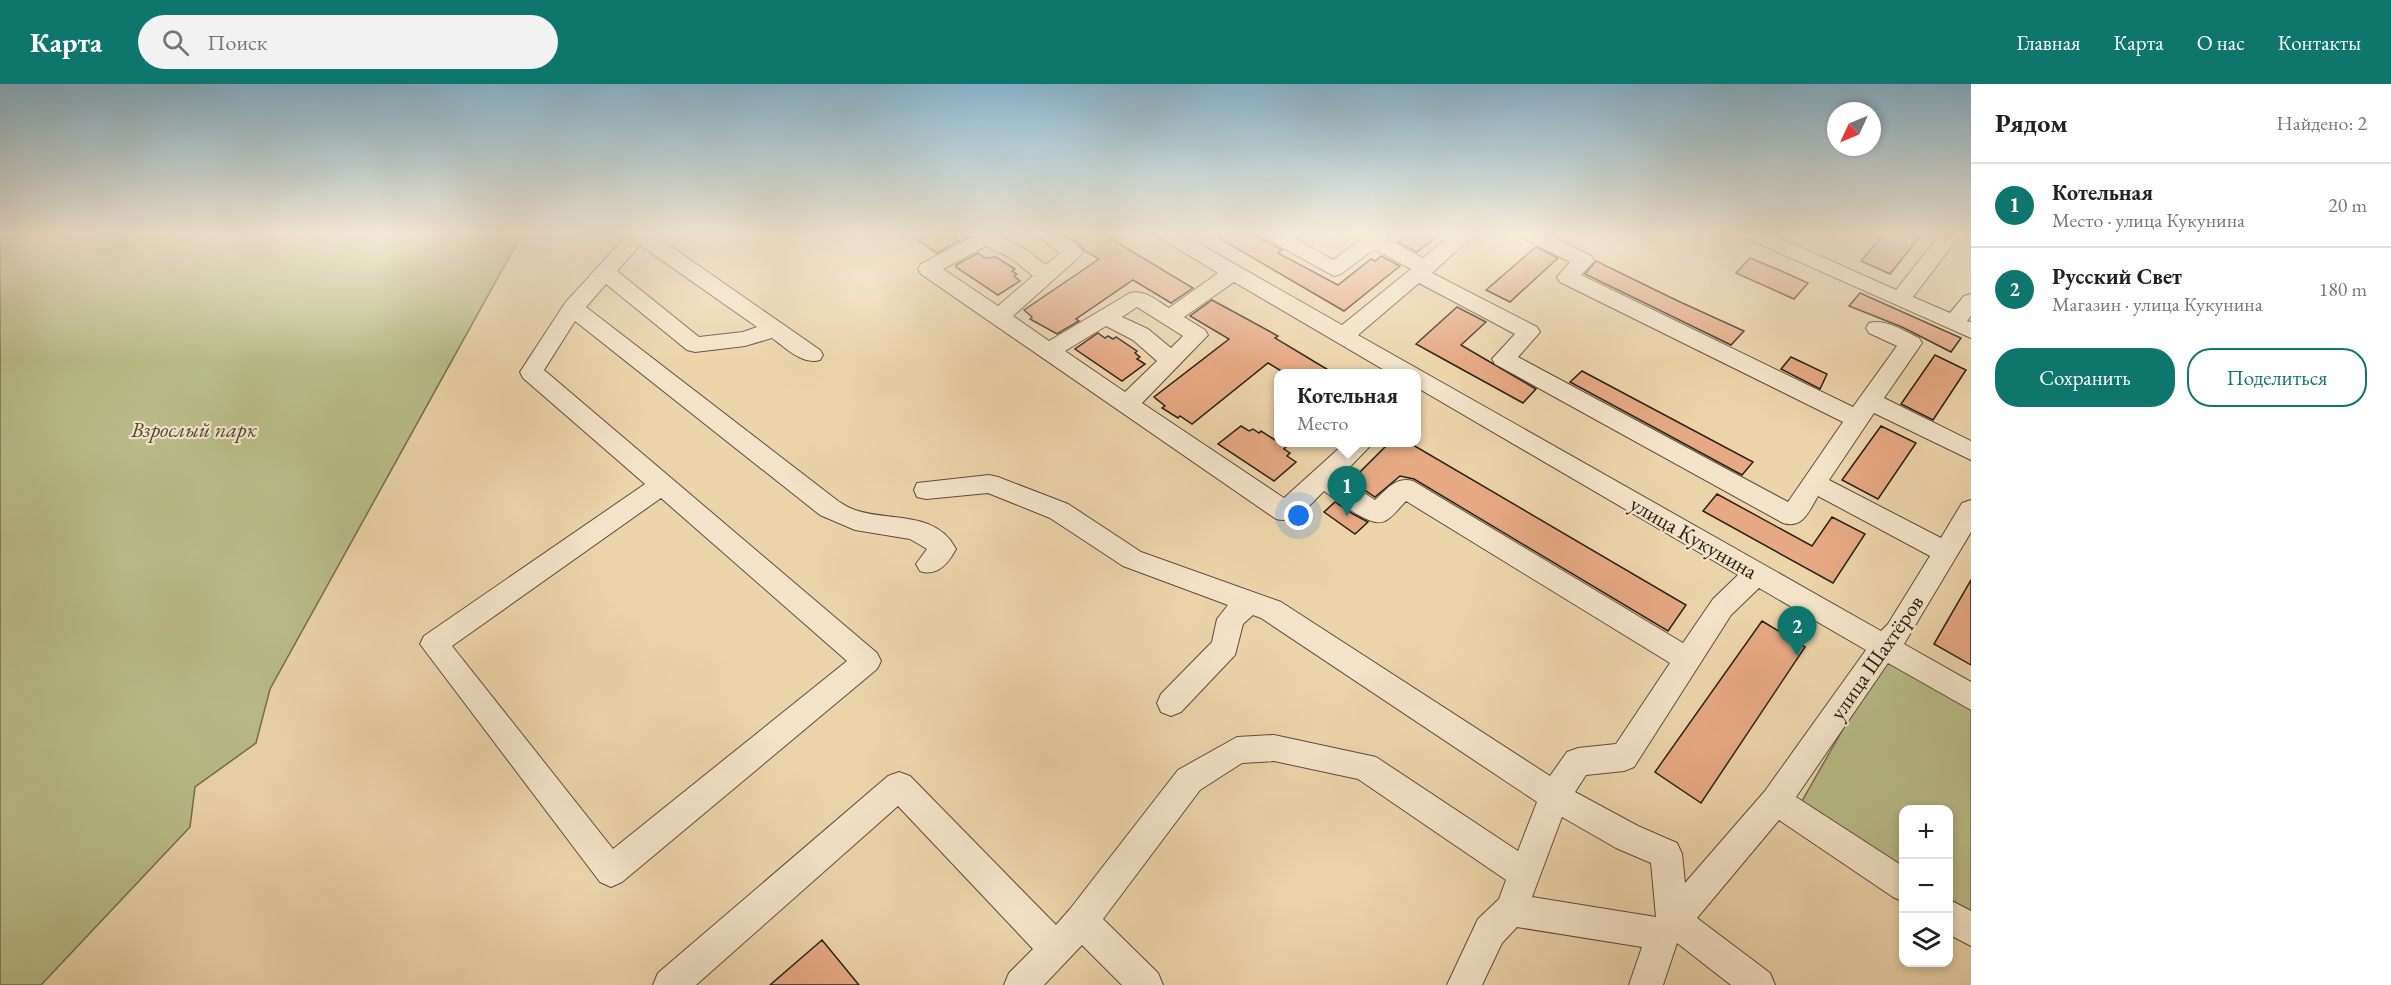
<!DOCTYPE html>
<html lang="ru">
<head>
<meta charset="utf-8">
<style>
  :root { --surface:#fff; --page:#f2f2f2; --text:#222; --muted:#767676; --line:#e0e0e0; --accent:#0f766e }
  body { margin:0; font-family:"EB Garamond",serif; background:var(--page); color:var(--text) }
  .controls { position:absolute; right:18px; bottom:18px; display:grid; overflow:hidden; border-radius:12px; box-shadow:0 3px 9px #0003 }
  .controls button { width:54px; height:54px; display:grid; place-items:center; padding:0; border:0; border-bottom:2px solid var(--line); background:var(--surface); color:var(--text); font:30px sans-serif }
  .compass { position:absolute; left:1827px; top:18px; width:54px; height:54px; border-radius:50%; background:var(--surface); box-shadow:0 3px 9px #0003; rotate:226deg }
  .you { position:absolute; left:1299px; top:432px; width:21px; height:21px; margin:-15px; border:4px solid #fff; border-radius:50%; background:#1a73e8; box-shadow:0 0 0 9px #1a73e833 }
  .badge { display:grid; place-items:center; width:39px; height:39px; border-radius:50%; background:var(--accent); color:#fff; font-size:20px; font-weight:700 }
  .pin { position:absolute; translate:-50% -50px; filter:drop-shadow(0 2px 3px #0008) }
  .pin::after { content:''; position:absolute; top:32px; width:21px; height:18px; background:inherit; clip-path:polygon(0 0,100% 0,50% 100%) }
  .popup { position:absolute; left:1274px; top:285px; width:147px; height:78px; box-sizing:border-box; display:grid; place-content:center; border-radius:12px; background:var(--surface); filter:drop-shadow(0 2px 4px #0005); font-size:20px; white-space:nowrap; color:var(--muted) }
  .popup b { font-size:22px; color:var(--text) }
  .popup::after { content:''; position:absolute; left:50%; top:100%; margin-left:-12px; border:12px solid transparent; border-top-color:var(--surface) }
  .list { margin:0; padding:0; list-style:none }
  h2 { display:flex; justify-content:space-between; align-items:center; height:78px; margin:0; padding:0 24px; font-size:26px }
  h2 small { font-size:20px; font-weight:400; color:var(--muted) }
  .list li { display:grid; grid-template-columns:39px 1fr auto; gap:18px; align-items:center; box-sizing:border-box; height:84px; padding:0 24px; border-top:2px solid var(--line) }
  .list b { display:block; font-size:22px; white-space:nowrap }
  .list p { margin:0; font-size:20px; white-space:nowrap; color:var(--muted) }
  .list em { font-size:20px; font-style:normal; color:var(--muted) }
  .actions { display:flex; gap:12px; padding:18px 24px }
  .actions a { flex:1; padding:14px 0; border:2px solid var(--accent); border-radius:24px; text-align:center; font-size:21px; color:var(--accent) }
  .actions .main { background:var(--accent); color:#fff }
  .icon { flex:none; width:33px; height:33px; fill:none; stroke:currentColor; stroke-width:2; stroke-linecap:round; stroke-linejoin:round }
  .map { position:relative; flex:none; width:1971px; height:901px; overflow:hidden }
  header { display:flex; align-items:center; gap:36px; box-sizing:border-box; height:84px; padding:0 30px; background:var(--accent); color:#fff }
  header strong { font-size:28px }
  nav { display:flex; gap:33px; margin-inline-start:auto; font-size:21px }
  .search { width:420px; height:54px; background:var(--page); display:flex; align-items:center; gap:15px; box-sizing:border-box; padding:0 21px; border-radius:33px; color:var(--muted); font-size:22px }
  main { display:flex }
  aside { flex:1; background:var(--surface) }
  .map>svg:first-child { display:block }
  .green { fill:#b8bc88; stroke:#716e4f; stroke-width:1.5 }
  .building { fill:#e6a984; stroke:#2a2116; stroke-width:1.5 }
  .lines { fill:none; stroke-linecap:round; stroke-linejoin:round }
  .minor-casing { stroke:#5a4e3b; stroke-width:2 }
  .minor { fill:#f3e3c8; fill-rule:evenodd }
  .labels { text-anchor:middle; stroke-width:4.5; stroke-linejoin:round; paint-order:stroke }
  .park-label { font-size:22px; font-style:italic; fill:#4e4832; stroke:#f3e3c8 }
  .street-label { font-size:22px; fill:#2a2116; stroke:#f3e3c8 }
</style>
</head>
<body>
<header>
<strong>Карта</strong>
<div class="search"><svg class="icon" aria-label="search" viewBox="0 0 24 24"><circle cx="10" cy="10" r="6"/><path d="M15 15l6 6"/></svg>Поиск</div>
<nav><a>Главная</a><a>Карта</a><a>О нас</a><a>Контакты</a></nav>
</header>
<main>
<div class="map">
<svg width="1971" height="901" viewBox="0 0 1971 901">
  <rect width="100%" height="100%" fill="#ecd4aa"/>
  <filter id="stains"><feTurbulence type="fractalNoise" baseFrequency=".00333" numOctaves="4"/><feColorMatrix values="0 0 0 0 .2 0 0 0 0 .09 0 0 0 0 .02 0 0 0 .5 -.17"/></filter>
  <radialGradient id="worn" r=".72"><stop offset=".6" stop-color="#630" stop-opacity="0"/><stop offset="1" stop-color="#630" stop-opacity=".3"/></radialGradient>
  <path class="green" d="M0,150H522L270,605L256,659L195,703L190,743L41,901H0Z
    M1883,575L1971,626V829L1949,814L1948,726H1904L1903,784L1802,717Z"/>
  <path class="building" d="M909,150H950L959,157L937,169Z
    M1062,150H1103L1193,204L1171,219L1133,196L1076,235L1079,237L1057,250L1030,235L1032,233L1024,226L1099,175L1085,167L1074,156Z
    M1212,150H1250L1263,156L1282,166L1278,169L1338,201L1371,175L1375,177L1381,172L1400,182L1344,227Z
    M1408,150H1440L1417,168L1398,158Z
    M1884,150H1922L1890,190L1861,177Z
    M1536,163L1558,174L1510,218L1486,206Z
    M978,169L985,174L996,173L1015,185L1012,187L1017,190L1014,192L1020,197L998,211L956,183V181Z
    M1750,174L1779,186L1808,199L1794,215L1736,189Z
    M1596,177L1678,217L1744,247L1731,261L1585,190Z
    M1860,209L1961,254L1951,268L1902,243L1849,222Z
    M1212,216L1278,252L1275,254L1335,290H1286L1268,279L1192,340L1180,332L1178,334L1162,324L1165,322L1154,313L1229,255L1190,232Z
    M1457,223L1486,238L1461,261L1536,305L1523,319L1416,260Z
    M1098,249L1105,254L1108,252L1113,255L1116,253L1137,267L1135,269L1140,273L1137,275L1145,280L1122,297L1075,265Z
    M1935,271L1966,286L1933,336L1901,320Z
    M1791,273L1827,290L1820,305L1781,285Z
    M1582,287L1753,378L1742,391L1570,298Z
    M1241,342L1249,347L1253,345L1259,349L1261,347L1286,363L1284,365L1290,369L1287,372L1296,378L1274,397L1218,360Z
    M1881,342L1916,359L1878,415L1842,396Z
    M1390,358H1408L1686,521L1668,547L1414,395L1400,392L1375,413L1351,397Z
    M1717,410L1812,462L1832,433L1865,450L1833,499L1703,427Z
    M1335,418L1353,430L1368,438L1355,450L1324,428Z
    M1971,496V581L1934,560Z
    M1762,537L1805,563L1701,719L1655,688Z
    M822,856L859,901H770Z"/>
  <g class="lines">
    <g class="minor-casing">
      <path id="minor" d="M653,150L820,266L823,271L820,276C802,281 786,264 772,254L745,262L695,268L687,266L606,200L586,223L838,417C843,420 849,424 855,426C889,438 936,426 956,465C948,480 937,493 920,487L916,480L927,465L910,455L855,446L820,431L575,237L544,286L877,569L881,577L877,585L622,798L611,803L600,798L420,560L424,552L645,400L523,294L520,288L565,219L627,151ZM640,161L757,243L743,248L699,253L617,187ZM661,414L847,577L613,765L452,562Z
        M977,150H1003L1001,153L1025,165L1046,181L1060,169L1035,150C1053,150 1072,151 1083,168L1080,172L1013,232L1049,257L1130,209C1144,205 1156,216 1169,224L1218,189L1160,154L1157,150H1182L1342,241L1411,185L1374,165L1341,190L1334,192L1265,154L1262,150H1288L1333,176L1359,157L1351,150H1391L1387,155L1423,174L1452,150H1475L1432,189L1537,243L1540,248L1518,273L1788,418L1843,338L1560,198L1557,193L1570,178L1523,154L1520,150H1547L1591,172L1594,177L1581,191L1853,323L1897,262L1869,249L1866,244L1869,239C1885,234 1904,247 1919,254L1922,259L1884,314L1971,357V376L1874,329L1829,396L1941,454L1962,419L1971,416V448L1904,560L1971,598V626L1888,579L1796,713L1904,783V818L1893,813L1779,736L1697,834L1770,889L1775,901H1731L1677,859L1663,901H1629L1642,863L1517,843L1502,859L1482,901H1447L1478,835L1499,815L1506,796L1358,695L1274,677L1242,679L1200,706L1103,835L1158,889L1163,901H1122L1082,861L1044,901H1004L1009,889L1033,865L898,722L696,901H653L658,889L888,692L899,688L910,692L1056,841L1070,825L1178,686L1237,653L1274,651L1376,673L1518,767L1537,718L1261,534L1253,531L1243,540L1235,571L1181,628L1171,632L1161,628L1157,619L1161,610L1212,558L1217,535L1228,521L1123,482L1050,434L988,409L926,415L917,413L914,406L917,399L989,391L998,393L1068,420L1141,468L1281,518L1550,692L1567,668L1578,664L1616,660L1670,579L1406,417C1400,423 1393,433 1385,437C1371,445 1337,416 1324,407C1310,420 1296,441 1276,435L921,190L918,185L921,180ZM986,162L1011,174L1033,192L998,222L943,185ZM1234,198L1391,290H1416V303L1738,491L1713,515L1683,559L1413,397C1396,392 1387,405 1375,416L1340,393L1374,358H1346L1284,414L1142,319L1208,251L1205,246L1184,233ZM1419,199L1515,250L1492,275L1495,280L1783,439C1803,445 1809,427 1818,412L1930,472L1888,540L1881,547L1358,251ZM1137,223L1183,252L1171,264L1148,245L1122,233ZM1106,242L1133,256L1157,277L1125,308L1065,267ZM1759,504L1866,566L1765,707L1685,799L1682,770L1677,759L1638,742L1575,708L1586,691L1624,687L1634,683L1731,531ZM1562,733L1616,764L1651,779L1656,833L1532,813Z
        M1743,150H1771L1896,206L1940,150H1961L1913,213L1950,229L1964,212L1971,210V232L1967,237L1971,238V254L1746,154Z
        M1948,815L1971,827V862L1948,850Z"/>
    </g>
    <use href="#minor" class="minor"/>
  </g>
  <linearGradient id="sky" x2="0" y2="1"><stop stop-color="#88b6d0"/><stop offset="0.54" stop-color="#f6ecd9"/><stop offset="1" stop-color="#f6ecd9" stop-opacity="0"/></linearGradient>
  <rect width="1971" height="277" fill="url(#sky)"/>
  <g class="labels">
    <g class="park-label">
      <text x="194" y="353">Взрослый парк</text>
    </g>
    <g class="street-label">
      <text transform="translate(1694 453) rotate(30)" y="8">улица Кукунина</text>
      <text transform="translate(1876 573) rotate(-55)" y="8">улица Шахтёров</text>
    </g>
  </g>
  <rect width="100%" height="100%" filter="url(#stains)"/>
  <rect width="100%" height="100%" fill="url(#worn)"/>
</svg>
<div class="controls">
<button>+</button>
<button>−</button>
<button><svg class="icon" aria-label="layers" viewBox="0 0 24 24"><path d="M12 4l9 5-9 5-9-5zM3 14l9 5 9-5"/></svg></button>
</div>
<svg class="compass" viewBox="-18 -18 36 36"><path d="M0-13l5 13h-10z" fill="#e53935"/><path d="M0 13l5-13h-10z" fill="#767676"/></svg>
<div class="you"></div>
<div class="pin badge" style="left:1347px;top:432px">1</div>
<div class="popup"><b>Котельная</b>Место</div>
<div class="pin badge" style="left:1797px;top:572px">2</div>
</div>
<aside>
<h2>Рядом<small>Найдено: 2</small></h2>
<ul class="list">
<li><span class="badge">1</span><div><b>Котельная</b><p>Место · улица Кукунина</p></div><em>20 m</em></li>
<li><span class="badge">2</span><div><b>Русский Свет</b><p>Магазин · улица Кукунина</p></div><em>180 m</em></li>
</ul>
<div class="actions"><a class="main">Сохранить</a><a>Поделиться</a></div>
</aside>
</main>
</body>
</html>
